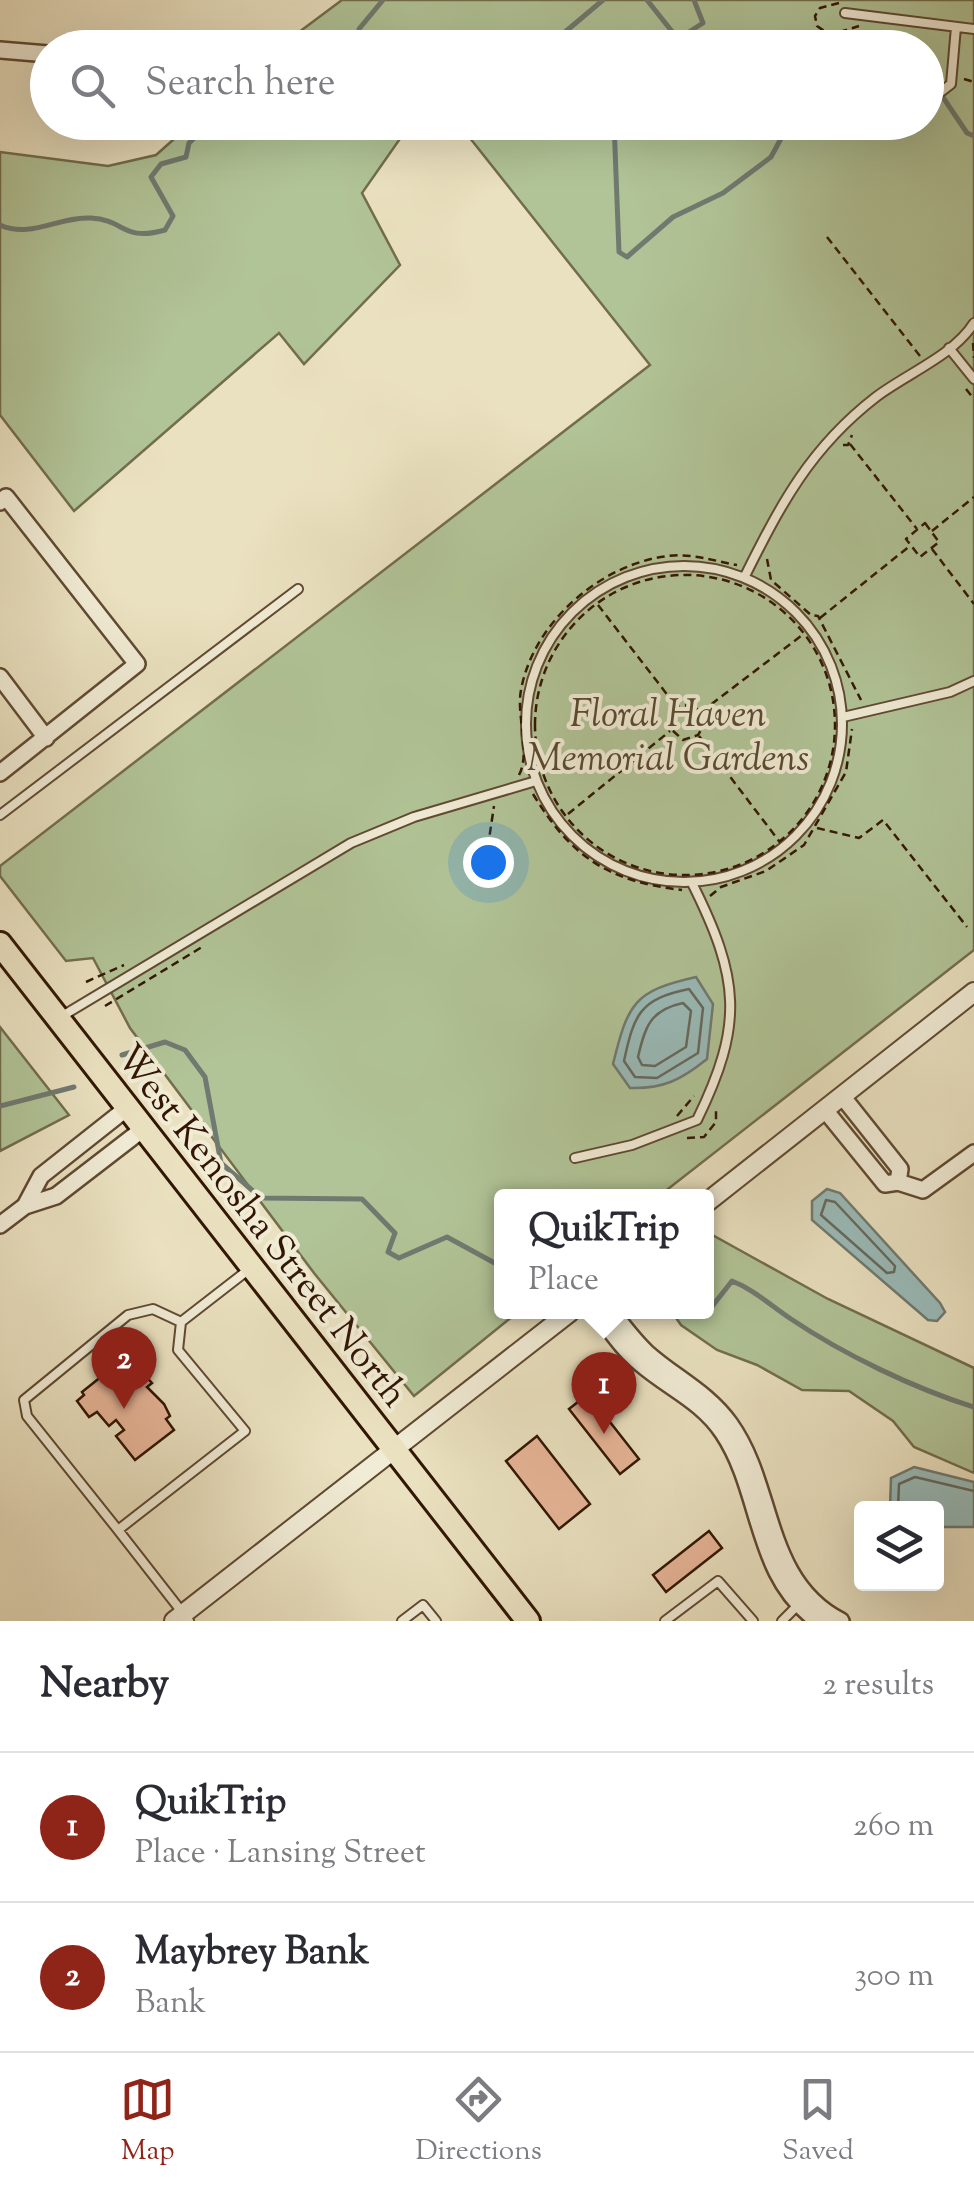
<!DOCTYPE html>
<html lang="en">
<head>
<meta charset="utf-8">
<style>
  :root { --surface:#fff; --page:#f2f2f3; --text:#2b2b33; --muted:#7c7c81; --line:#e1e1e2; --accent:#8f2418 }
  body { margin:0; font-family:"Sorts Mill Goudy",serif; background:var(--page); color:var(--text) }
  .controls { position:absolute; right:30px; bottom:30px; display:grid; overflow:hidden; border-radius:10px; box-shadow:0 10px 40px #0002 }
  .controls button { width:90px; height:90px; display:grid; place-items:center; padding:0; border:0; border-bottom:2px solid var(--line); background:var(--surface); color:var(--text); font:50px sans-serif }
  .you { position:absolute; left:488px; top:862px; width:35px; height:35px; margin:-25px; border:8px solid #fff; border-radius:50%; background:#1a73e8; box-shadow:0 0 0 15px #1a73e833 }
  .badge { display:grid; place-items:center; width:65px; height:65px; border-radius:50%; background:var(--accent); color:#fff; font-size:32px; font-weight:700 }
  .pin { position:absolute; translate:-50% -82px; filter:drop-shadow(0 2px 5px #0008) }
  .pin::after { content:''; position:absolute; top:52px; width:35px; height:30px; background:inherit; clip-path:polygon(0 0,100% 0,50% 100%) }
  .popup { position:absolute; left:494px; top:1189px; width:220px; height:130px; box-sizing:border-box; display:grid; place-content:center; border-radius:10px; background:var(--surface); filter:drop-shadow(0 2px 8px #0005); font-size:32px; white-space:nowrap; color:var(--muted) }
  .popup b { font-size:38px; color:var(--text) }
  .popup::after { content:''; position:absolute; left:50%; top:100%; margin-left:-20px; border:20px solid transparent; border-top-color:var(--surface) }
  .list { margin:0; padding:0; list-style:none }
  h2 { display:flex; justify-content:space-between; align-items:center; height:130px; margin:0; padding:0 40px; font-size:42px }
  h2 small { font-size:32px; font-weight:400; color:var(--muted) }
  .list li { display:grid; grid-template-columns:65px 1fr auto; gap:30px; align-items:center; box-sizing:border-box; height:150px; padding:0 40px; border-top:2px solid var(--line) }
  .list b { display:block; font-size:38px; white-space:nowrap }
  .list p { margin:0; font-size:32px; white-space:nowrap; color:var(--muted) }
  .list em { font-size:32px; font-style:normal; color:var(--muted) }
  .icon { flex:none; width:55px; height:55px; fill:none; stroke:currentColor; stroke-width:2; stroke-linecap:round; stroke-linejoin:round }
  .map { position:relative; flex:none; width:974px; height:1621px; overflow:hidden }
  .search { position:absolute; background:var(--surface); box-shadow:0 10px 40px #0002; left:30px; right:30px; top:30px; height:110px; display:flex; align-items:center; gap:25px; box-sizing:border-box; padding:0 35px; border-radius:55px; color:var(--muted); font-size:38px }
  .sheet { height:430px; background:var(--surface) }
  nav { display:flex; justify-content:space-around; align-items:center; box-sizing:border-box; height:140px; border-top:2px solid var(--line); background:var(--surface); font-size:28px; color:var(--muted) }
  nav a { display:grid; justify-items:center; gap:5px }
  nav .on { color:var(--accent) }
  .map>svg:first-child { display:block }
  .green { fill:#b1c497; stroke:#726d4d; stroke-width:2.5 }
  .water { fill:#9abcba; stroke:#707a71; stroke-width:2.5 }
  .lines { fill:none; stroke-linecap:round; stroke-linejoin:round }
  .shore { stroke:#66695e; stroke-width:2.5 }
  .stream { stroke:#707a71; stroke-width:5 }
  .building { fill:#e7b598; stroke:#321603; stroke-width:2.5 }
  .service-casing { stroke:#604932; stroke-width:12 }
  .minor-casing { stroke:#604932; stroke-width:20 }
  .tertiary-casing { stroke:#604932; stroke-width:22 }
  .primary-casing { stroke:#321603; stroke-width:28 }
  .path { stroke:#321603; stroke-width:2.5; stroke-dasharray:8 5; stroke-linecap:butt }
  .service { stroke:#f1ecd6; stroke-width:8 }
  .minor { stroke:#f1ecd6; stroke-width:15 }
  .tertiary { stroke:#f1ecd6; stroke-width:18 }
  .primary { stroke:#eae1c0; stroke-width:22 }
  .labels { text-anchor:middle; stroke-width:8; stroke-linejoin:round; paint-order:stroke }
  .park-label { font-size:38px; font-style:italic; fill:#584a2f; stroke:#f1ecd6 }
  .street-label { font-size:38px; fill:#321603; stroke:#f1ecd6 }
</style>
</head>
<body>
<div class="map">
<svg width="974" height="1621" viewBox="0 0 974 1621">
  <rect width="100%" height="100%" fill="#eae1c0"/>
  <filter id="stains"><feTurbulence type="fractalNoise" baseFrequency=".002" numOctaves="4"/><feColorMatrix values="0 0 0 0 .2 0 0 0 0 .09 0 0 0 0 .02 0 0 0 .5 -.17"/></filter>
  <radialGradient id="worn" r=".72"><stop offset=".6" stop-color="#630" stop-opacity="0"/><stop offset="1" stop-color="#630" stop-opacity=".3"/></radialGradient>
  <path class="green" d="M342,0H974V950L659,1196H502V1312H518L414,1396L314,1273L130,1028L93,958L66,961L0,876V866L650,365L458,123L926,122V48L279,47Z
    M192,123H411L362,193L400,265L304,364L279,333L74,511L0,415V152L108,166L156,155Z
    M0,1027L69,1115L0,1151Z
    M707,1232L828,1299L974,1368V1473L914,1447L893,1421L849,1391L802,1390L757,1365L717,1350L681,1325L672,1312H706Z"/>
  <path class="water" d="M696,977L713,1004L707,1059C681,1080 663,1089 630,1088L613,1064C628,1003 634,991 696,977Z
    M827,1189L840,1193L940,1303L945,1312L937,1321L928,1320L812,1220V1201Z
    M914,1467L974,1482V1527H937L936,1508H890L891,1478Z"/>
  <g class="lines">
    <path class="shore" d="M689,989L703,1008L698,1053L657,1078L635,1077L624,1061C634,1014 640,999 689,989Z
      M683,1003L691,1011L686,1047L655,1066L642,1065L638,1057C645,1027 650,1010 683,1003Z
      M826,1200L835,1202L895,1266L894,1272L887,1273L821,1215Z
      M898,1508L899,1484L915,1477L974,1491"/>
    <path class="stream" d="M647,0L678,39L703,23L694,0
      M358,48L359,29L383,0
      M555,48L565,32L603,0
      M926,72L967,133L974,136
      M614,122L619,252L627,257L673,217L723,193L771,157L784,133L807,122
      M0,225C31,239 59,216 91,218C125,220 123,242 165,230L173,216L151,177L161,164L186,157L189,143L211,122
      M122,1055L165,1042L185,1050L205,1077L221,1163L261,1198L362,1199L395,1233L388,1252L399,1258L447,1237L502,1267
      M0,1106L74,1087
      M706,1307L710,1309L732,1281C755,1290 771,1306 791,1319C843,1354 915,1389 974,1407"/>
  </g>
  <path class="building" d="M127,1356L152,1383L147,1387L164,1404L170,1416L166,1419L174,1430L135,1460L116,1436L124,1430L116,1420L109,1426L97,1412L89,1417L77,1401L84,1395L82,1392Z
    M588,1394L639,1459L620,1474L569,1409Z
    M537,1436L590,1504L559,1529L506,1461Z
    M709,1531L722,1548L666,1592L653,1575Z"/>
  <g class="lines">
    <g class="service-casing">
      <path id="service" d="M845,13L974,29
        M929,101L951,84L956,27
        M949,348L974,379
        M526 724a158 158 0 1 1 316 0a158 158 0 1 1-316 0Z
        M745,576C781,504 810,448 876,397C906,374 953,356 974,323
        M843,717L950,692L974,681
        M0,815L298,589
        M59,1018L351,843L414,817L536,781
        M575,1158L632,1145L697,1120C744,1024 740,979 692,883
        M118,1530L27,1416L24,1400L128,1315L153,1309L181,1322
        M189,1621L118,1530L245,1431L178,1350L181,1322L248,1270
        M402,1621L423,1605L436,1621
        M665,1621L718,1581L753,1621
        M782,1621L800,1603"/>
    </g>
    <g class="minor-casing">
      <path id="minor" d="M0,50L48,54
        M0,502L6,497L137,664L0,773
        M0,677L46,738
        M825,1110L885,1184L898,1182L900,1169L842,1096
        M898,1182L923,1190L974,1153
        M25,1206L41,1176L127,1108
        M0,1225L25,1206L56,1196L143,1129
        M596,1312C610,1329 623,1350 641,1364C669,1388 702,1401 723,1433C763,1493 754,1576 818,1621
        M612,1312C623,1326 634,1341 647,1353C675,1378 707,1392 730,1424C775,1487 763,1581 841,1621"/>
    </g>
    <g class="tertiary-casing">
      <path id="tertiary" d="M706,1203L974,992
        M174,1621L570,1312"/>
    </g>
    <g class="primary-casing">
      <path id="primary" d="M0,944L528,1621"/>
    </g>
    <path class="path" d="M839,3L820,8L815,16L817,26L830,35L859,26
      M964,79L974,82
      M827,237L920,356
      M973,343L974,358
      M966,389L974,399
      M850,444L917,529
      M843,445H848L852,435
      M925,523L939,542L920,557L906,539Z
      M932,531L974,497
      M932,549L974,604
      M767,559L771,580L811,615L818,616L861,700
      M535 725a150 150 0 1 1 300 0a150 150 0 1 1-300 0Z
      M598,605L676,706L668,717L672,730L683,740L698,735L704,725L701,712L692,705L676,706
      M820,618L911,545
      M701,712L801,636
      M699,736L779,841
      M519,775C531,752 516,716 521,690C533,623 600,564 668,556C692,553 714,561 737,565
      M533,794C572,858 608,881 682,890
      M568,814L670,731
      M817,828L859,838L883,820L967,927
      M482,886L494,806
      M710,896L721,887L766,871L804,845L846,772L852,729
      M86,982L124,965
      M105,1006L202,947
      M677,1116L694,1096
      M687,1138L704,1137L716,1122V1107"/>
    <use href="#service" class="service"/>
    <use href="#minor" class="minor"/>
    <use href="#tertiary" class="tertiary"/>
    <use href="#primary" class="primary"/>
  </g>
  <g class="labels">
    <g class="park-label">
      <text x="668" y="726">Floral Haven<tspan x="668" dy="44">Memorial Gardens</tspan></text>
    </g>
    <g class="street-label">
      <text transform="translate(263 1225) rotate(52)" y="13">West Kenosha Street North</text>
    </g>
  </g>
  <rect width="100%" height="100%" filter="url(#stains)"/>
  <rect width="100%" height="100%" fill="url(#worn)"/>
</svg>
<div class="controls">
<button><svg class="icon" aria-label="layers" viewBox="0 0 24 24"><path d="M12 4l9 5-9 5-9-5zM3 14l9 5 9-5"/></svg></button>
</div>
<div class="you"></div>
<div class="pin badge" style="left:604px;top:1434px">1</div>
<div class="popup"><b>QuikTrip</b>Place</div>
<div class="pin badge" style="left:124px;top:1409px">2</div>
<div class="search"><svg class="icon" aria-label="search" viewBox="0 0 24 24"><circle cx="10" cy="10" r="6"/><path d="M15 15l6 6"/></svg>Search here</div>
</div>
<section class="sheet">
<h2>Nearby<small>2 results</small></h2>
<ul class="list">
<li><span class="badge">1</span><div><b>QuikTrip</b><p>Place · Lansing Street</p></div><em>260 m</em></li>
<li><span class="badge">2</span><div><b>Maybrey Bank</b><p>Bank</p></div><em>300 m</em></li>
</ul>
</section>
<nav>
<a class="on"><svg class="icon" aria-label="map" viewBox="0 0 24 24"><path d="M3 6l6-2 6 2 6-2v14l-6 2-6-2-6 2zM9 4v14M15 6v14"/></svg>Map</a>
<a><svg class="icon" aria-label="directions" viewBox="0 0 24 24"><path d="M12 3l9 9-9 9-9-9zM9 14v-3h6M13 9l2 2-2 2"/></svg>Directions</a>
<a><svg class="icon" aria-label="saved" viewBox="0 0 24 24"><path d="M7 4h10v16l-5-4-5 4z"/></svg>Saved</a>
</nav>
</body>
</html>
